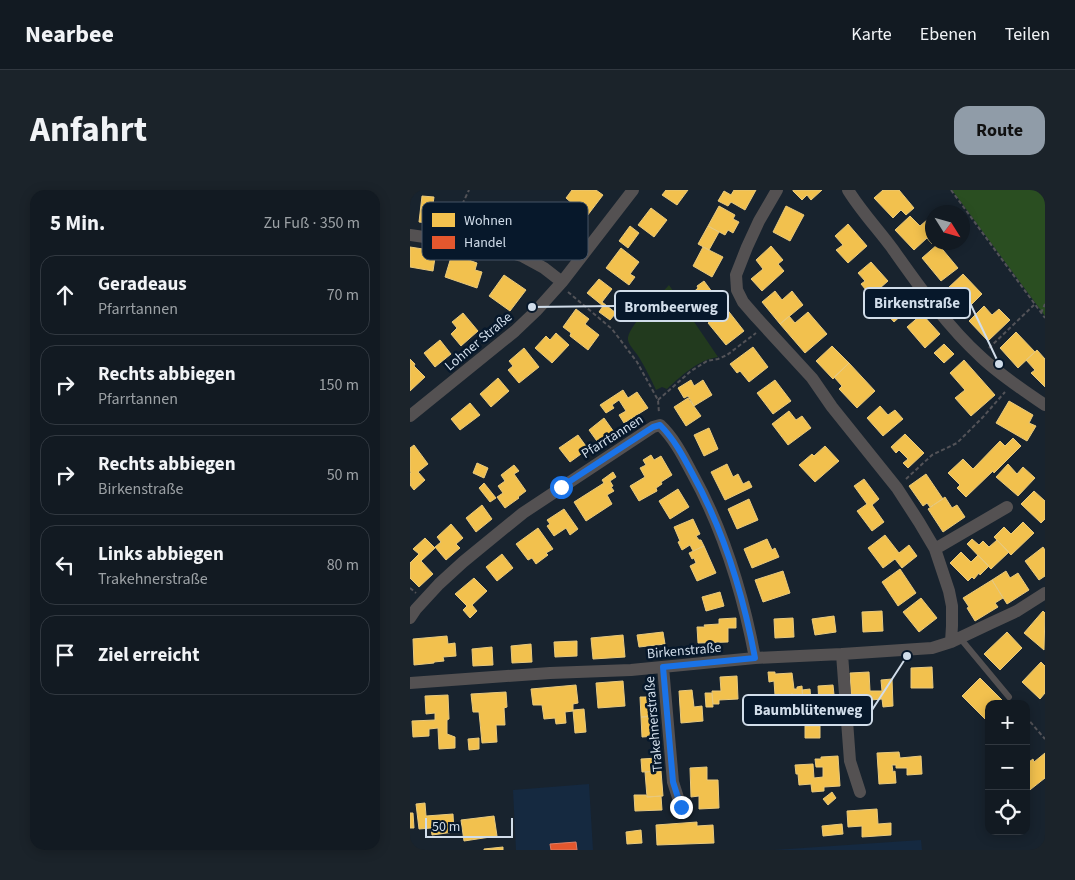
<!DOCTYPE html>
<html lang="de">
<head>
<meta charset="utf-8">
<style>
  :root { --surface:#121a22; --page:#1b232a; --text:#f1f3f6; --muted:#9ca1a5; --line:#313840; --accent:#909ca8 }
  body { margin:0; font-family:"Source Sans 3",sans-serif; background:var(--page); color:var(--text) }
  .controls { position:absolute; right:15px; bottom:15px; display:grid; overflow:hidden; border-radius:10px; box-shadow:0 2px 12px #0003 }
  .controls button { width:45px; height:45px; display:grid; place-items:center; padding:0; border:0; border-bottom:1px solid var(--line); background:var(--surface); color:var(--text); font:25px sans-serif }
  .compass { position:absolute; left:515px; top:15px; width:45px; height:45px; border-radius:50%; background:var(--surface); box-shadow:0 2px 12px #0003; rotate:127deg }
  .scale { position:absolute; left:15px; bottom:12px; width:88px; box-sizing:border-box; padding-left:5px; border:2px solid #d1ddea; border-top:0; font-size:14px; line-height:18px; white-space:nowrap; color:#d1ddea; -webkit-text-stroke:4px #07182b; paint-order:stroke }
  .stop { position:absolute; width:15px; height:15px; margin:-11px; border:4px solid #1a73e8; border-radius:50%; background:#fff }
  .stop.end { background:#1a73e8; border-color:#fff; box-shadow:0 1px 5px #0008 }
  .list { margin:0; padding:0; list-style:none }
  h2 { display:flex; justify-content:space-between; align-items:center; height:65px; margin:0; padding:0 20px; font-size:21px }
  h2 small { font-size:16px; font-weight:400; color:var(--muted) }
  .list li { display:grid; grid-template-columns:32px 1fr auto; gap:15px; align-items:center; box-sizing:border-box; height:80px; margin:0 10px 10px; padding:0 10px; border:1px solid var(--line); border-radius:15px }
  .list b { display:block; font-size:19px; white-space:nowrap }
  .list p { margin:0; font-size:16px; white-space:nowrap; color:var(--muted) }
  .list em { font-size:16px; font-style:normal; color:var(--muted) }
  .icon { flex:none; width:28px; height:28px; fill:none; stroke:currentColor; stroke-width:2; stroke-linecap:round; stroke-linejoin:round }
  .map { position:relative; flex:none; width:635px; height:660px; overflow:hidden; border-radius:15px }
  header { display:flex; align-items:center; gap:30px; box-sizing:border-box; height:70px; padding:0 25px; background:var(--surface); border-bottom:1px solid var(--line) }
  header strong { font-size:24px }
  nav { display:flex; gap:28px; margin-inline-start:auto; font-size:18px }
  .intro { display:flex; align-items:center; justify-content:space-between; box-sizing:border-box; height:120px; padding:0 30px }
  h1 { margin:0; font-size:35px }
  .button { padding:12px 22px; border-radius:15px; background:var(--accent); color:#111; font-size:18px; font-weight:700 }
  main { display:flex; gap:30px; padding:0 30px }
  aside { flex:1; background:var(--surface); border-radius:15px; box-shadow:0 2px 12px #0003 }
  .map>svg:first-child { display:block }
  .built { fill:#152940 }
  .green { fill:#223a1e }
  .forest { fill:#2a4e21 }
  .homes { fill:#f2c14e; stroke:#e8c97d }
  .shops { fill:#e4572e; stroke:#de7f66 }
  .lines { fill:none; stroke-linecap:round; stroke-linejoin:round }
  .path { stroke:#535358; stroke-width:2; stroke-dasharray:4 2.5; stroke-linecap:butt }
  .service { stroke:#545152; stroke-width:6 }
  .minor { stroke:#545152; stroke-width:12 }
  .route { stroke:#1a73e8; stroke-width:6 }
  .labels { text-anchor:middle; stroke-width:5; stroke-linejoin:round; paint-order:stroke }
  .street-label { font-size:14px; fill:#d1ddea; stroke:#07182b }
  .key { fill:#07182b; stroke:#445364; stroke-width:1 }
  .key-label { font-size:14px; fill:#d1ddea }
  .leader { fill:none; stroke:#d1ddea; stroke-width:2 }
  .callout-dot { fill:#d1ddea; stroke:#07182b; stroke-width:2 }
  .callout { fill:#07182b; stroke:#d1ddea; stroke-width:2 }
  .callout-label { font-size:15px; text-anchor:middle; font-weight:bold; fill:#d1ddea }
</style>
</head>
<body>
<header>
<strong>Nearbee</strong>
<nav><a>Karte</a><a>Ebenen</a><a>Teilen</a></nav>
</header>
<div class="intro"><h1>Anfahrt</h1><a class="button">Route</a></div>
<main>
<aside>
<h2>5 Min.<small>Zu Fuß · 350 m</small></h2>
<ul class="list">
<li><svg class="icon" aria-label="ahead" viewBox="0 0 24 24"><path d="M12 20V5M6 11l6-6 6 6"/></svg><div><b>Geradeaus</b><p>Pfarrtannen</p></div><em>70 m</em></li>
<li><svg class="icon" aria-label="right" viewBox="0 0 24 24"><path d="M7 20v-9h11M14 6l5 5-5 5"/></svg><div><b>Rechts abbiegen</b><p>Pfarrtannen</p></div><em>150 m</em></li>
<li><svg class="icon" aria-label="right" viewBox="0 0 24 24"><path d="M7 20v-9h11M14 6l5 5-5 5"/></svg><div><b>Rechts abbiegen</b><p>Birkenstraße</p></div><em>50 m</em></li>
<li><svg class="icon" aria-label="left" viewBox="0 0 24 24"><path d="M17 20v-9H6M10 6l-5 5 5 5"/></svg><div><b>Links abbiegen</b><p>Trakehnerstraße</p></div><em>80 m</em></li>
<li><svg class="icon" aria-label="arrive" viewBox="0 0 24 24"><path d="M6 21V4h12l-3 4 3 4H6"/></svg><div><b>Ziel erreicht</b></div></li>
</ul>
</aside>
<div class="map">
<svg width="635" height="660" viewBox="0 0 635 660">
  <rect width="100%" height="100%" fill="#18232e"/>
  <path class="built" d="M179,594L183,660H106L103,600Z
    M511,650L512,660H364Z"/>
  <path class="green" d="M259,95L308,167C288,170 272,185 257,199L252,197L246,200C241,189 236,179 230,169C227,163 219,156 218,150C216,138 251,104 259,95Z"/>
  <path class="forest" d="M542,0H635V126Z"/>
  <path class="homes" d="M162,0H186L193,5L174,30L161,19L164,15L156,8Z
    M256,0H278L267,15L252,5Z
    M324,0H346L335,20L321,12L318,16L308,11L314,1L321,5Z
    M383,0H412L401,10L397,5L392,10L383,1Z
    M473,0H489L504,18L496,25L491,20L483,28L464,8Z
    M12,6L24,7L23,14L38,16L35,35L9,32Z
    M309,16L325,25L323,29L329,32L323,43L318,40L315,45L298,36Z
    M376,16L394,25L380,51L363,42Z
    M241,18L257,30L244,47L228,35Z
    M500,26L510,36L517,30L522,36L523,52L522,54L517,48L504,60L485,40Z
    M438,34L457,56L438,73L426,60L433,55L425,46Z
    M220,36L229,43L218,58L209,51Z
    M298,36L309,42L299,60L288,54Z
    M528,54L548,78L531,91L512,68Z
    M361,56L373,70L368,74L374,81L352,101L341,89L353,79L346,70Z
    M0,57L26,61L23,81L0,77Z
    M293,57L313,67L302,87L283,76Z
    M211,58L229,72L220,84L225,87L219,95L196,78Z
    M42,64L67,73L65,80L72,82L67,98L35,87Z
    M461,72L478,91L461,106L451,94L455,91L448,83Z
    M553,84L572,104L556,120L537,99Z
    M94,85L116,100L100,121L79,106Z
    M189,89L202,99L192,112L206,123L200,130L189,122L193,116L177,103Z
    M294,91L308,110L294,120L291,116L286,120L277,108L288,98L287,96Z
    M492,100L504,114L484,132L475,122L485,112L483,109Z
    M365,101L372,110L382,101L393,115L370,134L352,112Z
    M574,116L582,125L589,119L600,130L578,151L559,131Z
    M316,118L334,141L316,155L298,133Z
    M166,119L179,129L175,134L189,145L178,160L160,146L161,143L153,137Z
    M398,122L417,144L395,163L370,134L379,126L385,133Z
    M53,123L68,141L51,156L41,144L47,138L42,132Z
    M512,124L530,144L515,158L497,137Z
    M606,142L625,162L608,178L590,158Z
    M146,143L159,155L142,173L125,158L136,146L140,150Z
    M30,150L41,164L25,177L14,163Z
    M534,154L544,164L534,173L524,163Z
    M422,156L439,173L423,189L406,171Z
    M343,157L358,177L339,192L330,181L327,183L320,174Z
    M114,158L129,177L109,193L98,180L103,176L99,171Z
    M627,160L635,169V197L621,183L625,180L616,170Z
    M0,169L5,174L4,176L15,187L0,201Z
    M554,170L585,205L561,226L545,208L555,200L540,183Z
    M439,173L465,201L447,218L429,199L432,196L424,187Z
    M88,188L99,201L81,217L70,204Z
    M281,190L284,196L293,190L302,205L284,216L278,206L274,208L268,198Z
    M365,190L381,211L363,224L347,203Z
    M213,200L218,208L227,202L238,218L214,233L209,225L216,221L209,210L202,215L204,218L196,223L190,215Z
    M278,208L291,226L276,236L264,217Z
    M599,211L623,225L619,233L626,236L617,251L586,233Z
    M60,213L70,225L50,240L41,229Z
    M470,216L478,225L485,220L493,229L473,246L457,228Z
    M379,221L386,230L392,226L401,238L378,255L362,234Z
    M194,228L204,242L189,254L179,240Z
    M299,238L308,259L294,266L284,245Z
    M495,244L514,263L498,278L493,273L498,269L489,260L486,263L481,257Z
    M168,245L178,259L160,272L149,258Z
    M603,248L611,256L584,283L583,281L556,307L547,298L550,295L538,283L553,269L563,279L590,251L595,256Z
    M4,255L18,274L8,282L15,290L4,300L0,295V284L1,283L0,281V258Z
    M415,256L429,271L405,292L389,275L402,264L404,266Z
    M241,265L244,270L251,266L262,285L251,292L252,294L246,298L247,301L229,311L220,296L235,287L230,278L236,275L233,270Z
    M67,273L78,278L74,288L63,283Z
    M317,274L323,287L328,284L333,294L339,291L342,297L315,310L301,282Z
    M598,274L607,284L613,277L625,288L608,306L586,287Z
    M104,275L109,281L104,284L116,301L108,307L109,308L95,318L87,307L93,303L88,296L95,291L91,285Z
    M203,282L206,287L200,291L203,296L201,297L204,301L197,305L202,314L176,331L164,312L194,293L192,290Z
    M516,284L533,309L520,317L517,313L513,316L499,296Z
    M454,289L469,309L462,315L474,332L462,341L447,321L457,314L444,296Z
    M74,293L86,308L80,312L69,298Z
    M268,299L279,317L260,329L249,311Z
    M624,301L635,311V329L631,333L611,314Z
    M535,307L542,318L547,315L555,327L533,342L518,319Z
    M339,309L348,330L327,339L318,319Z
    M72,315L82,329L66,342L56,328Z
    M154,319L168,339L160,345L156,338L144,346L137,336L140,334L137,330Z
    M283,329L290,344L286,346L289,350H291L294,356L283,361L280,355L272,360L268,352L270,351L264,337Z
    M613,332L624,343L601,365L584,347L594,337L601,344Z
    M41,334L53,348L46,354L50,358L36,370L25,357L31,352L27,347Z
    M128,338L143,359L136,363L138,365L126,374L122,368L118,370L106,354Z
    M475,345L489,363L499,355L507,366L492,378L485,369L473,378L458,358Z
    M15,348L25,358L11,371L23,384L9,397L0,388V373L9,364L3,359Z
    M357,349L362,360L365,358L369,367L342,378L334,359Z
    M562,349L569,355L573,351L579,357L587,350L599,362L581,379L557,354Z
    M294,356L306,383L287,391L280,376L286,373L284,368L282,369L279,363Z
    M633,357L635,360V386L629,390L615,371Z
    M551,362L561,372L568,365L579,376L570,385L569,383L564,389L562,387L558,391L540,373Z
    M92,364L103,378L87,391L76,377Z
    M490,379L506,403L488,416L472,392Z
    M373,381L380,403L353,412L345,390Z
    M596,381L600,388L608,383L619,400L597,414L582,390Z
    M64,388L77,401L62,415L67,421L60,428L53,420L57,416L45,404Z
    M582,390L593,408L585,413L588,417L565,431L557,418L559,417L553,408Z
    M310,402L314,416L296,421L292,407Z
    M511,408L527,428L509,442L493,422Z
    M472,421L473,441L453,442L452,422Z
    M633,421L635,423L634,460L614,443Z
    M424,426L426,442L405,445L402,429Z
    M326,428V438H318V452L288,453L287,437H295L294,435L309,434V429Z
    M383,428L384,447L365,448L364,429Z
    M253,442L255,454L229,457L227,445Z
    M597,442L612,458L590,480L574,464Z
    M213,445L215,467L183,469L181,448Z
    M37,446L38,454L45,453L46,466L33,467L34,471L24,472V473L4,475L3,449Z
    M167,451V466L145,467L144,452Z
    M121,454L122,472L102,473L101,456Z
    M82,457L83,475L63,476L62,459Z
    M631,472L635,476V503L630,509L612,492Z
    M522,477L523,498H501V478Z
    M358,482H365V484L382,483L384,499H387V497L392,496L393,510L383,511V504H381V511L369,512V504L365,505L364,491L359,492Z
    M459,482L460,501H472L471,490L482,489L483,516L473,517L472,509L461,510V520L442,522L440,483Z
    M327,486L328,509L309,510V514H303L302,501H311L310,487Z
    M570,488L596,514H579V530L577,531L552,506Z
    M213,491L215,516L188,518L186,493Z
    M166,495L168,513L163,514V521L155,522L156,533L146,534L145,528L134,529L132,515H123L121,499Z
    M423,495L425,514L409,516L408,496Z
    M400,499L402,523L394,524L392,500Z
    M282,500L284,517L292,516L293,531L271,533L269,501Z
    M96,502L97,517L94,518L95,535H86L87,552L72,553L69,522H63L61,504Z
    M295,503H302L303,517H296Z
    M38,505L39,529L37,530V544L45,547V558L29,559L28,538L19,539V546L3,547L2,531L25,530V523L16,524L15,506Z
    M230,507H246L247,526L231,527Z
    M425,514L426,533L411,535L409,516Z
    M174,519L176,542L165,543L163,520Z
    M247,526L248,546L232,547L231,527Z
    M395,536H410V548H395Z
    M69,548V559L59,560L58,549Z
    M489,562L490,568L511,566L512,584L497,585V578H486V575H482L483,582L485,581L486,593L469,594L467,563Z
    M635,563V588L616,603V574L623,569L624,572Z
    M428,566L430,596L414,597V601L402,602L401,594L389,595L388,584H386L385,575L403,574L404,588L413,587V577H406L405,569H411V567Z
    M248,568L249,581L232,582L231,569Z
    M297,577V590H308L309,618L289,619V606L281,607L280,578Z
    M251,581L253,606L237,607L235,582Z
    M422,602L426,608L418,615L413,609Z
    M224,605H236L237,607L251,606L252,620L225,621Z
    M15,613L16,626L43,624L44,642L22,645L21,638L9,639L6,614Z
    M467,619L468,634L481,633V645L452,647V636L438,637L437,621Z
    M0,623H3L4,638H0Z
    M84,626L87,646L54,651L51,630Z
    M287,632V636L303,635L304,653L247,655L246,635Z
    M432,634L433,644L413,646L412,636Z
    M231,640L232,653L217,654L216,642Z
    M93,657V660H74V659Z"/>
  <path class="shops" d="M166,652L167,660H141L140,654Z"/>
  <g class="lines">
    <path class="path" d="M541,0L635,128
      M46,39L50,19L59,0
      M158,102L202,139L227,172L248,210L249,223
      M631,123L635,114
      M579,158L624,115
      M248,210L281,181L297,171L308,169L317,165L346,143
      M496,289L522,265L547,253L573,227L595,202
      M0,398L6,403
      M616,527L635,549"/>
    <path class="service" d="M550,448L599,507"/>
    <path class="minor" d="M367,0L349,31L337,57L326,85L327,100L333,112L346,127L402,188L422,217L487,298L509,332L525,359L539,401L542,416V436L541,452
      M438,0C451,21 467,38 482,58C509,96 536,135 571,167C590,185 613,200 635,215
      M0,45L76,56L112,66L134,78L152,92
      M0,226L105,141L126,121L152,92L223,0
      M525,359L597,317
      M0,428L6,419L29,394L53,372L113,323L243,237L250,235C264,248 273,266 282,283C314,341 333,404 345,468
      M432,464L440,571L450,602
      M253,477L263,592L271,617
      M0,493L140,483L221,480L345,468L432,464L522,458L541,452L579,434L607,421L635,403"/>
  </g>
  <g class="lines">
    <path class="route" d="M151,297L243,237L250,235C264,249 273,266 282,283C314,341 333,404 345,468L253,477L263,592L271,617"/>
  </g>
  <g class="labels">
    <g class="street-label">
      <text transform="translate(68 151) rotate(-40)" y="5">Lohner Straße</text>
      <text transform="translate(202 246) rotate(-32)" y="5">Pfarrtannen</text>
      <text transform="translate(274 460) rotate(-5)" y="5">Birkenstraße</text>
      <text transform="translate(243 534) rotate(-95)" y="5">Trakehnerstraße</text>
    </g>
  </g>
  <rect x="12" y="12" width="166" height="58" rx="8" class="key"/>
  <rect x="22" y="23" width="23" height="14" fill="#f2c14e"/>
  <rect x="22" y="46" width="23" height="13" fill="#e4572e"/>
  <g class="key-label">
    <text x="54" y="35">Wohnen</text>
    <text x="54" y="57">Handel</text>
  </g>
  <path class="leader" d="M589 174L560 113M122 117L205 116M497 466L462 520"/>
  <g class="callout-dot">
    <circle cx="589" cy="174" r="5"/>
    <circle cx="122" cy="117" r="5"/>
    <circle cx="497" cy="466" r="5"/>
  </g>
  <g class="callout">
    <rect x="454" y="98" width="106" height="30" rx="5"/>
    <rect x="205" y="101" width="113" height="30" rx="5"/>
    <rect x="333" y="505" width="129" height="30" rx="5"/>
  </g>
  <g class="callout-label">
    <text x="507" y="118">Birkenstraße</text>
    <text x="261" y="122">Brombeerweg</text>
    <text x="398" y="525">Baumblütenweg</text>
  </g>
</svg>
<div class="controls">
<button>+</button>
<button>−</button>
<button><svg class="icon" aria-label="locate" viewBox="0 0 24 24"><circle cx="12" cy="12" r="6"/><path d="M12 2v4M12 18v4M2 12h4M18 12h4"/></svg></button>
</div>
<svg class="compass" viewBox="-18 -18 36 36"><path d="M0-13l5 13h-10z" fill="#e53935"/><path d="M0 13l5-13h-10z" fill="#9ca1a5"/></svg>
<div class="scale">50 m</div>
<div class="stop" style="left:151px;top:297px"></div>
<div class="stop end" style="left:271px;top:617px"></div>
</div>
</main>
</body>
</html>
